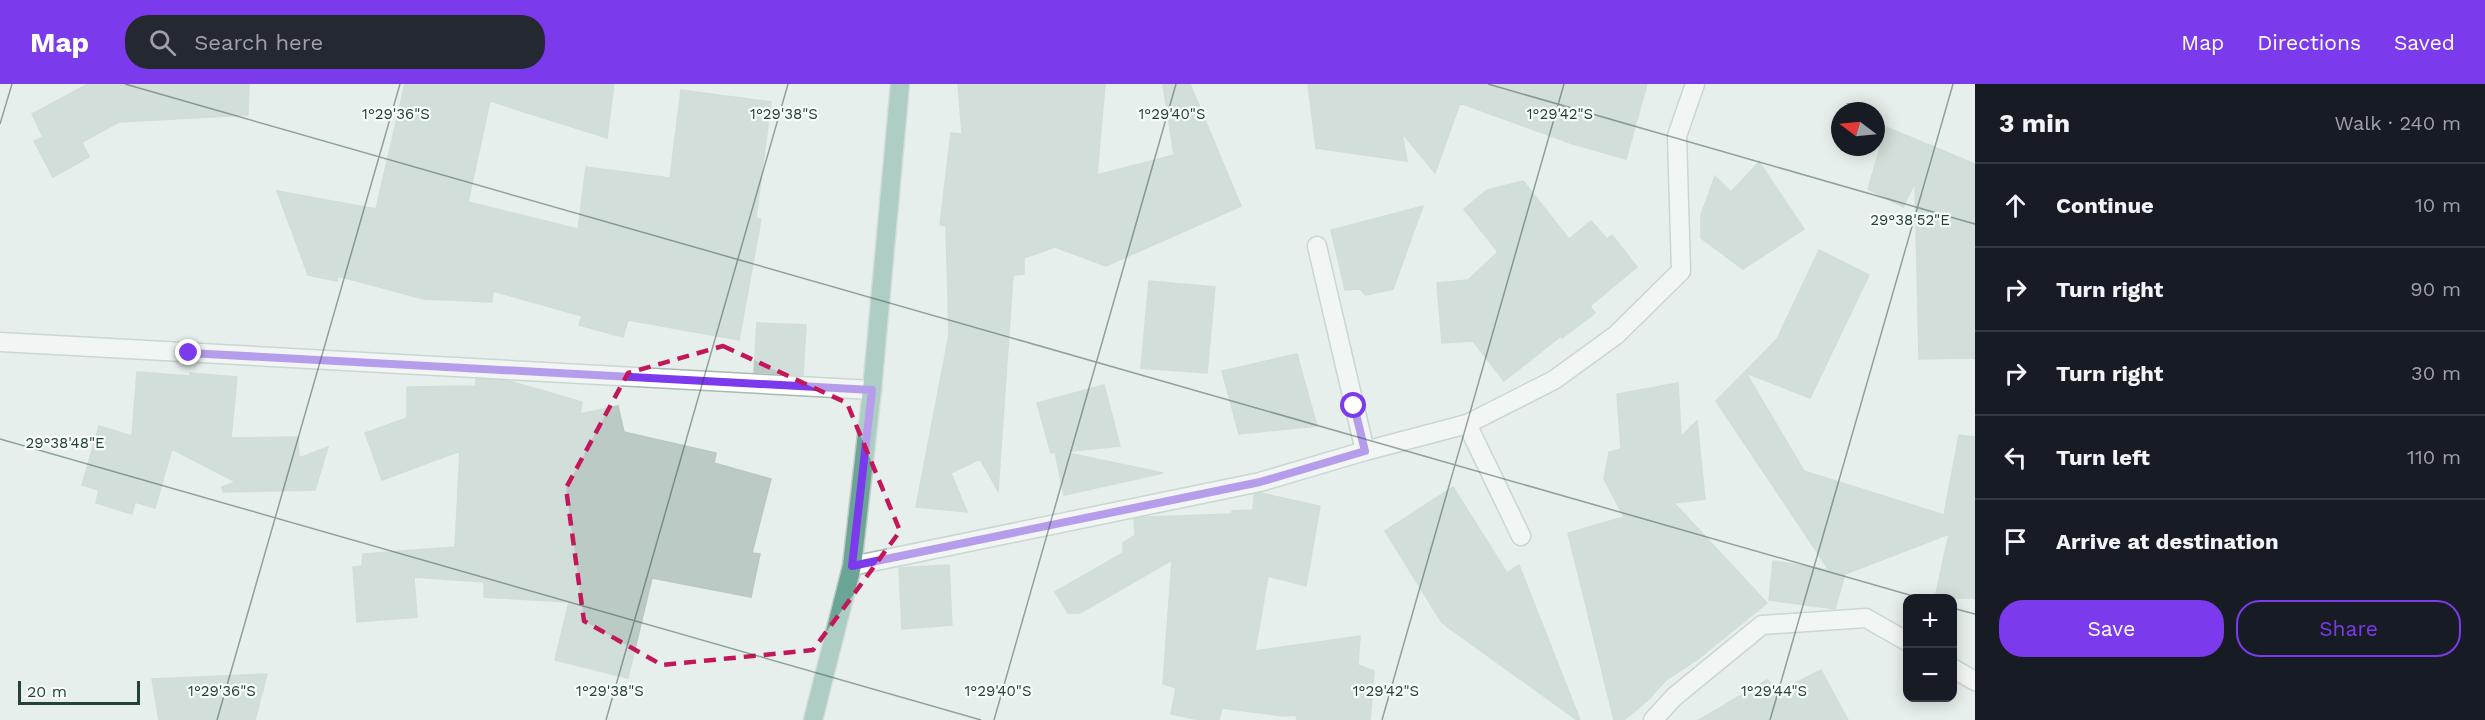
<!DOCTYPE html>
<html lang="en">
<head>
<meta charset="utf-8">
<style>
  :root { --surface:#171b24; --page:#242831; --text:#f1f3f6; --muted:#9ea1a6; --line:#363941; --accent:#7c3aed }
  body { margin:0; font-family:"Work Sans",sans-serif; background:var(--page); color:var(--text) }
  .controls { position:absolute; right:18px; bottom:18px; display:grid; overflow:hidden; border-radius:12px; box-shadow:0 3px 15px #0003 }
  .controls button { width:54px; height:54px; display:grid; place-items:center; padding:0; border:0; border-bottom:2px solid var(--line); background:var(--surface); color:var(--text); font:30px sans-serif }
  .compass { position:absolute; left:1831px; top:18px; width:54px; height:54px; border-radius:50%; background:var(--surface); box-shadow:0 3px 15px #0003; rotate:286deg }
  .scale { position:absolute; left:18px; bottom:15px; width:122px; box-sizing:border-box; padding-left:6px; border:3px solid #24423a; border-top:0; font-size:16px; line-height:21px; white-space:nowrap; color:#24423a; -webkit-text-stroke:4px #f7fbf9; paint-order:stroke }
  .stop { position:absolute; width:18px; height:18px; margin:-14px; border:4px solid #7c3aed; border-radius:50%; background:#fff }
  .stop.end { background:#7c3aed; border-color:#fff; box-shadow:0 2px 6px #0008 }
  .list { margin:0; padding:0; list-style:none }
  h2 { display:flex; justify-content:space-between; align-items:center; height:78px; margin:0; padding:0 24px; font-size:26px }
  h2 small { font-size:20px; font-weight:400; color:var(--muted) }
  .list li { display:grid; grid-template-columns:39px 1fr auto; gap:18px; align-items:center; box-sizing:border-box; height:84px; padding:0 24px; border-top:2px solid var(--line) }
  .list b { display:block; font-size:22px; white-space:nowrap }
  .list em { font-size:20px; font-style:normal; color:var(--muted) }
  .actions { display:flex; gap:12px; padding:18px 24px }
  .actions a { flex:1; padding:14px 0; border:2px solid var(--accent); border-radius:24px; text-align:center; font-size:21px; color:var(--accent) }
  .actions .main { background:var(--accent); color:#fff }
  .icon { flex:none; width:33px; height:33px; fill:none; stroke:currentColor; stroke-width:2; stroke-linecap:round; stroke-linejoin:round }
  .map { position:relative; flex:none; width:1975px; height:636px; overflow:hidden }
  header { display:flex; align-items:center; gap:36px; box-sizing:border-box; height:84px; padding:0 30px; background:var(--accent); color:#fff }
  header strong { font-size:28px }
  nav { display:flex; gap:33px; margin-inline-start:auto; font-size:21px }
  .search { width:420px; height:54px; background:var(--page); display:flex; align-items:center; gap:15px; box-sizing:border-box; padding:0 21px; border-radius:24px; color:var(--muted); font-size:22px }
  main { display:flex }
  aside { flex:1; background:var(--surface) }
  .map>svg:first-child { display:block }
  .building { fill:#bbcac4; stroke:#b8c9c2; stroke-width:1.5 }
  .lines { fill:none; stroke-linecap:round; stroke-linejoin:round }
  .street-casing { stroke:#a8b8b2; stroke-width:21 }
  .primary-casing { stroke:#c2cac8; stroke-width:21 }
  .street { stroke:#fff; stroke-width:18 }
  .primary { stroke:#6aa596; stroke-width:18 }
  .route { stroke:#7c3aed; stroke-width:8 }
  .marked { fill:none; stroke:#c2185b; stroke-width:4.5; stroke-dasharray:12 8; stroke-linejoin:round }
  .ticks { fill:none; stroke:#24423a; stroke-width:1.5; stroke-opacity:0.45 }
  .ticks-label { font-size:15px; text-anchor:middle; fill:#24423a; stroke:#f7fbf9; stroke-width:4.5; stroke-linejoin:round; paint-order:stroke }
</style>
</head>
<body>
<header>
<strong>Map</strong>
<div class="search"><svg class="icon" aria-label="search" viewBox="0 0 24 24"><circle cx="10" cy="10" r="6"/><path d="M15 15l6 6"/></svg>Search here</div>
<nav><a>Map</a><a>Directions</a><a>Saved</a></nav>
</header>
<main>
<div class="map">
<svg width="1975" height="636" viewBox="0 0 1975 636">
  <rect width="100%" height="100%" fill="#e6efeb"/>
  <path class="building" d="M88,0H249L248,31L119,38L82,58L89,73L53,93L34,57L43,53L32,30Z
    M405,0H614L607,54L490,17L468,118L578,145L586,83L670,94L681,6L771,18L756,134L761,135L739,256L628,236L623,253L579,241L582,232L493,207L492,218L424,215L338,192L337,197L308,191L277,107L376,125Z
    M958,0H1105L1097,91L1174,71L1163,0H1190L1241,122L1106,182L1055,163L1024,174V190L1013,191L998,407L980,375L951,389L967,428L916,423L949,251L946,142L940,141L951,49L962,50Z
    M1308,0H1647L1626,75L1573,60L1460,19L1435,89L1402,49L1407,77L1316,64Z
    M1886,43L1975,80V274L1919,275L1915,99L1903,123L1868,105Z
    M1759,78L1804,145L1743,185L1701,154V131L1715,92L1731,108Z
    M1523,97L1569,155L1591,137L1607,155L1612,151L1637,183L1590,222L1595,229L1562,254L1561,252L1504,297L1473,257L1442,259L1437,199L1468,196L1498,168L1464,125L1487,106Z
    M1423,122L1393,205L1366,211L1360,205L1345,206L1331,146Z
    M1819,166L1869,191L1810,314L1746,289L1804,387L1944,431L1959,351L1975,353V514H1935L1949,450L1845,490L1835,525L1769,516L1773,477L1829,486L1716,317L1777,255Z
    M1149,197L1215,203L1207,289L1141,284Z
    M757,239L806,241L803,291L754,288Z
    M1297,270L1317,342L1239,350L1222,287Z
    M137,288L190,292V289L237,293L231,354L298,353L299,374L328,363L315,406L223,408L222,403L236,398L172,365L155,424L135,418L132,430L96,419L99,406L82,401L99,342L132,352Z
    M476,295L509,297L582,318L580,330L618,322L624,348L716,369L714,379L771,395L752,469L760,470L751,513L652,494L628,594L555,576L569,518L484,513V498L414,493L417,533L357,538L353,483L362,482L363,470L455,463L460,367L382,396L365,349L407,334V303L476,302Z
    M1678,299L1681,353L1697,337L1705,415L1674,419L1767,519L1698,575L1666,596L1648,616L1624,636H1614L1568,449L1624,433L1604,395L1609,368L1621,365L1617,310Z
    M1104,301L1120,362L1063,368L1163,389L1064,411L1055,368L1051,369L1037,319Z
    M1453,403L1507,489L1519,481L1580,636H1577L1445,541L1449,540L1442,539L1385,447Z
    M1260,409L1320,422L1306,502L1268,492L1255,567L1360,552L1358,581L1374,587L1370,636H1297L1296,631L1284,632L1222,624L1219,636H1200L1171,630L1176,604L1163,600L1172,476L1080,529H1068L1055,508L1123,469V459L1135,451L1134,435L1148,433L1232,430V427L1253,426L1254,411Z
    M949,481L952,541L902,545L899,484Z
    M1821,586L1848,636H1699L1767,596L1780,607Z
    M267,590L255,636H159L152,595Z"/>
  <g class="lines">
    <g class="street-casing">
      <path id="street" d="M1317,162L1365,367
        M0,258L872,306
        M1467,340L1521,452
        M852,482L1260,398L1365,367L1467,340L1554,296L1616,251L1681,187L1677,52L1695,0
        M1952,584L1975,597
        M1653,636L1674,613L1762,541L1866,534L1908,558"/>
    </g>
    <g class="primary-casing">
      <path id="primary" d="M813,636L852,482L872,306L900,0"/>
    </g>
    <use href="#street" class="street"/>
    <use href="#primary" class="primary"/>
  </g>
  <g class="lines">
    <path class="route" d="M189,269L872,306L852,482L1260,398L1365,367L1354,322"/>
  </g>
  <path d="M0 0H1975V636H0ZM723,262L847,319L900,447L813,566L662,581L584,537L566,404L628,289Z" fill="#e6efeb" fill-opacity=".55" fill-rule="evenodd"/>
  <path class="marked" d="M723,262L847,319L900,447L813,566L662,581L584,537L566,404L628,289Z"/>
  <path class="ticks" d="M125,0L1920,514M1488,0L1975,140M0,40L12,0M0,355L981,636M1952,524L1975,530M217,636L400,0M606,636L788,0M994,636L1176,0M1382,636L1564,0M1770,636L1953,0"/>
  <g class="ticks-label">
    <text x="396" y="35">1°29'36"S</text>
    <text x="784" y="35">1°29'38"S</text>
    <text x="1172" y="35">1°29'40"S</text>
    <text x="1560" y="35">1°29'42"S</text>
    <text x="1910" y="141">29°38'52"E</text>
    <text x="65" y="364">29°38'48"E</text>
    <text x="222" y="612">1°29'36"S</text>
    <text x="610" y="612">1°29'38"S</text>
    <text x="998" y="612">1°29'40"S</text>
    <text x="1386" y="612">1°29'42"S</text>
    <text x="1774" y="612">1°29'44"S</text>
  </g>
</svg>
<div class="controls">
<button>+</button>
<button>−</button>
</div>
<svg class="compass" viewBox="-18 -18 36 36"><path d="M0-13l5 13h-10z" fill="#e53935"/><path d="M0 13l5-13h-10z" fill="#9ea1a6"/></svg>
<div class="scale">20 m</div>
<div class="stop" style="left:1354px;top:322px"></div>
<div class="stop end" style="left:189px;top:269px"></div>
</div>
<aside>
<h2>3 min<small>Walk · 240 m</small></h2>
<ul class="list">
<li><svg class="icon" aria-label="ahead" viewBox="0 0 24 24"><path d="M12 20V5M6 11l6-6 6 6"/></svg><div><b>Continue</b></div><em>10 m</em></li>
<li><svg class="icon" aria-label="right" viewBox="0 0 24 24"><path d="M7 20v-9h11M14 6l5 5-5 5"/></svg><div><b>Turn right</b></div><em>90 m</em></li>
<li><svg class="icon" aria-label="right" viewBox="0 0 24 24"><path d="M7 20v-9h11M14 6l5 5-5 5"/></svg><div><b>Turn right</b></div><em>30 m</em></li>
<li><svg class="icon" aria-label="left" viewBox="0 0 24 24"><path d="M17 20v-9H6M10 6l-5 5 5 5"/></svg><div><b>Turn left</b></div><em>110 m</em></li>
<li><svg class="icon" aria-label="arrive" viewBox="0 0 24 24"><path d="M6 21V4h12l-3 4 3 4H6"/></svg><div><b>Arrive at destination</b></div></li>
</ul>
<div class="actions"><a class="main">Save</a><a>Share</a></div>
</aside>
</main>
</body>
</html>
